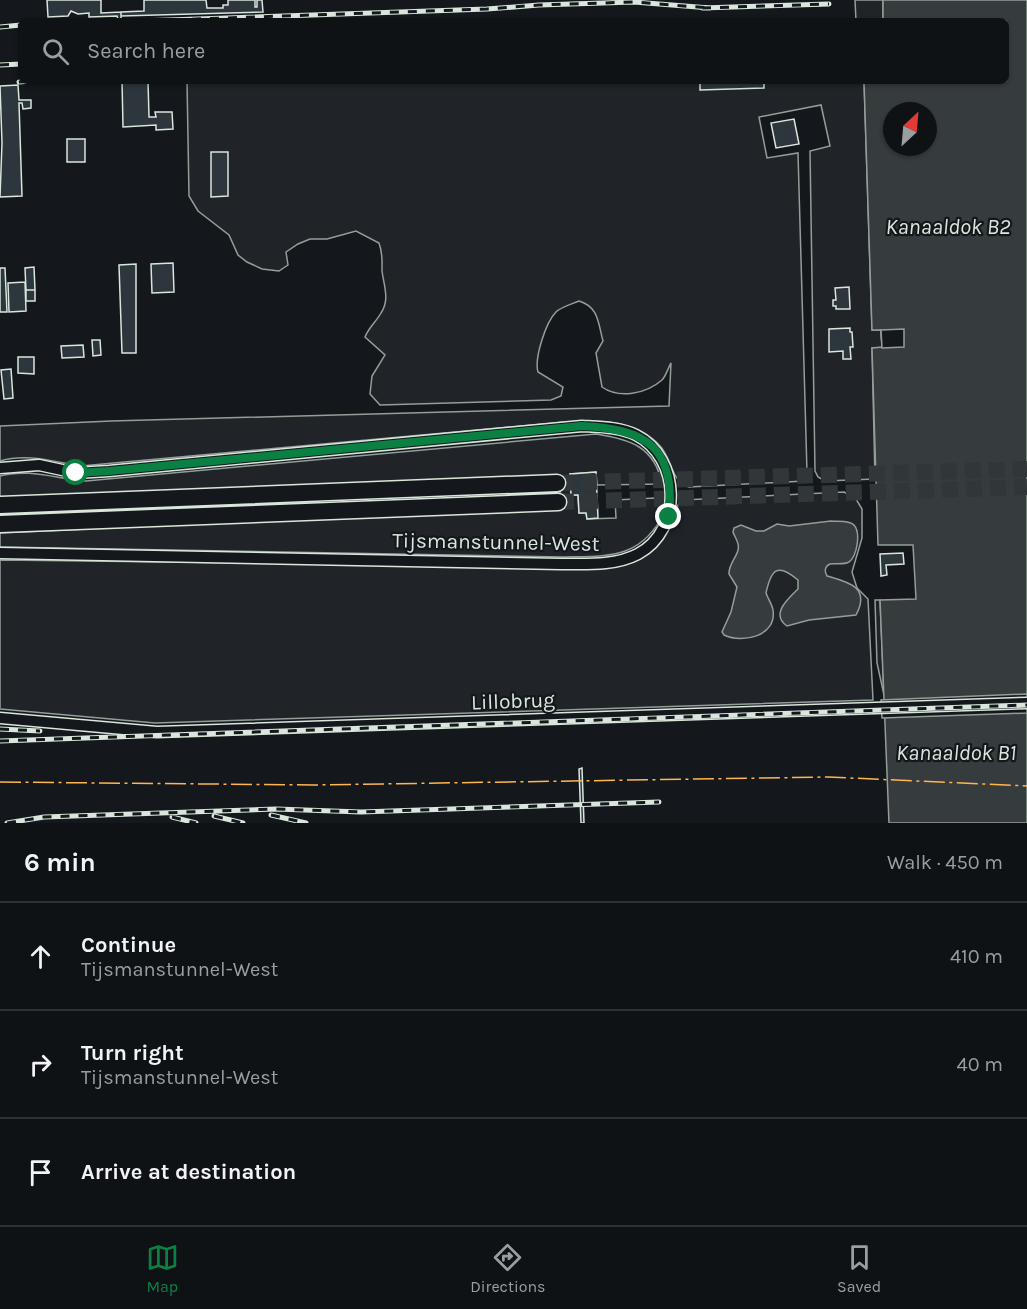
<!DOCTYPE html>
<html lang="en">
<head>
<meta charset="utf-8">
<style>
  :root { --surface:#0f1215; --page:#181b1e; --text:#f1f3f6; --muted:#9b9ea0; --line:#2f3234; --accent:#0b8043 }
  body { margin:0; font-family:Karla,sans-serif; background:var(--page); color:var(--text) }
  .compass { position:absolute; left:883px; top:102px; width:54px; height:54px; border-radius:50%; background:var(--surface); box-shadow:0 2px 4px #0004; rotate:26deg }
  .stop { position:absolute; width:18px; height:18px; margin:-14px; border:4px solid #0b8043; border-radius:50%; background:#fff }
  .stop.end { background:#0b8043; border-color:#fff; box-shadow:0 2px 6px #0008 }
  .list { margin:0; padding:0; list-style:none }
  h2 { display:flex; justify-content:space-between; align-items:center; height:78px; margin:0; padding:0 24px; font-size:26px }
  h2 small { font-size:20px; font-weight:400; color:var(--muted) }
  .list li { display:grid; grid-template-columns:39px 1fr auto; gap:18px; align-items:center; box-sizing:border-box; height:108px; padding:0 24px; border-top:2px solid var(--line) }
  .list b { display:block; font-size:22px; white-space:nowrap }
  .list p { margin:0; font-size:20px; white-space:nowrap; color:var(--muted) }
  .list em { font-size:20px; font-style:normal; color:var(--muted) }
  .icon { flex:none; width:33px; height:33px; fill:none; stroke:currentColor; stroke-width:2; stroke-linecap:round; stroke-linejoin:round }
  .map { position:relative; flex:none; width:1027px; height:823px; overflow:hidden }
  .search { position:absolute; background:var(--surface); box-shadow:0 2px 4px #0004; left:18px; right:18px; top:18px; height:66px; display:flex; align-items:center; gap:15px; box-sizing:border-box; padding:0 21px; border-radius:9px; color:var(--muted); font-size:22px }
  .sheet { height:402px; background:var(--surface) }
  nav { display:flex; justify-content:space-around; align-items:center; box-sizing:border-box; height:84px; border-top:2px solid var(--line); background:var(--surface); font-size:16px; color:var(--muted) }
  nav a { display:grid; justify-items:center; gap:3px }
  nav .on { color:var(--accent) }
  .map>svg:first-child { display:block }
  .green { fill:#202428; stroke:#939e99; stroke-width:1.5 }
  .water { fill:#363b3e; stroke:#939e99; stroke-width:1.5; fill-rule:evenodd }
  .pier { fill:#14181c; stroke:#939e99; stroke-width:1.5 }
  .building { fill:#2c363c; stroke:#d8e6dc; stroke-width:1.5 }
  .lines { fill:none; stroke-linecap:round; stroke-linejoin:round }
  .highway-tunnel { stroke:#313739; stroke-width:16; stroke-dasharray:16 8; stroke-linecap:butt }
  .minor-casing { stroke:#d8e6dc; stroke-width:13 }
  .highway-casing { stroke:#d8e6dc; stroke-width:19 }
  .minor { stroke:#14181c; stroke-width:10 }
  .highway { stroke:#14181c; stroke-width:16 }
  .rail-casing { stroke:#d8e6dc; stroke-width:5 }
  .rail { stroke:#14181c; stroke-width:3; stroke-dasharray:9; stroke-linecap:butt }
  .power { stroke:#ffb74d; stroke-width:1.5; stroke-dasharray:21 4.5 3 4.5; stroke-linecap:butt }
  .route { stroke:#0b8043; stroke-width:8 }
  .labels { text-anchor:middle; stroke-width:4.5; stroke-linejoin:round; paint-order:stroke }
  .street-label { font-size:21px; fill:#d8e6dc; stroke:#14181c }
  .water-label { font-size:22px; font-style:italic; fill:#d8e6dc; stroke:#14181c }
</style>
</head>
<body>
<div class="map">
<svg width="1027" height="823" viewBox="0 0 1027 823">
  <rect width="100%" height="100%" fill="#14181c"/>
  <path class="green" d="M855,0H883V21H856Z
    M187,81H864L872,330H881L882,348H872L875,479L825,481L818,477L815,471L810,151L830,146L821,105L759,117L767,158L798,153L807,472L805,481L689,487C672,483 672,460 661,447C637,419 599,420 565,422L81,466C54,462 28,453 0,461V426L111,421L669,406L671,363C668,368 666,376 662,380C646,394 619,399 602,387L596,353L603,341C598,323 599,307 579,301C572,304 561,307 556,312C546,322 534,358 538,372L563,387L561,396L551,400L380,405L370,394L372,376L385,355L365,337C369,327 376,322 381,313C390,300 384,286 382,271C382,261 383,254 379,243L356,231L327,239H310L298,244L286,252L288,265L279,271L262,269L247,262L238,255L229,235L198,211L189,196Z
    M596,434C630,439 655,447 662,484L597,485L596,472L570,474L571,495H578L579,513H586L587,519L616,518L615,500L655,498L663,504L665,511C642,559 610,556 564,557L0,547V533L561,507L559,479L0,497V476C29,468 57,479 86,481Z
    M844,492L856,499L862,509V538L852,572L857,588L868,599L873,700L155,723L0,709V560L611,567C658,557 661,543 679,503L683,500Z
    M875,600H880L884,695L877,663Z"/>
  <path class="water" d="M883,0H1027V823H889L880,600L916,599L913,545H878L872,348L882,347L881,330H872L864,81H1006V21H883ZM892,111H928V147H892Z
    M831,521C838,522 849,520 854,525C861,533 857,556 849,562C844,565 835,563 830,564C825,566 824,571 827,576C848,582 871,587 856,615L809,620L787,626C770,614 788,599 798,589V580C777,562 771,570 766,593C768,599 772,604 773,610C777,636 743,644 724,635L722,632L731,612L737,587L729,574C728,562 743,553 737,541C736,538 734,535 733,532L734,528L741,525L756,531H764L777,524L789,526Z"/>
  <path class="pier" d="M904,329V347L882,348L881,330Z
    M1027,694V713L882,718L881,700Z"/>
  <path class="building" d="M47,0H101V13L121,12V19H118L117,16L89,17V13L78,14L71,11L68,16L48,17Z
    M144,0H206L207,8H223V5H228V0H255V7H257V0H262L263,12L121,16V12L144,11Z
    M122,81H148L149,117H156L155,112H172L173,129L156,130V125L123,127Z
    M700,81H764V88L700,90Z
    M18,85L19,100H31V108L23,109L22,103H19L22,196L0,197L2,143L0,86Z
    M794,119L799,144L776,148L771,123Z
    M67,139H85V162H67Z
    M211,152H228V196L211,197Z
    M173,263L174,292L152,293L151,264Z
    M136,264V353H122L119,265Z
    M34,267L35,290H26L25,268Z
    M0,268H5L7,312H0Z
    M25,282L26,311L9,312L8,283Z
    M849,287L850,309H836V306H833V300H836L835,288Z
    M26,290H35V301H26Z
    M850,328V332H852L853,347H850L851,359H843V351L829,352V329Z
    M92,340H100L101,355L93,356Z
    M83,345L84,357L62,358L61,346Z
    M18,357H34V374L18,373Z
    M11,369L13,398L4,399L1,370Z
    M596,472L598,518L587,519L586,513H579L578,495H571L570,474Z
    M903,553L904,564L886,565L887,575L881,576L880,554Z
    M582,768L584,823H581L579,769Z"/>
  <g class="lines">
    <path class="highway-tunnel" d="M557,483L1027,469
      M558,502L1027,487"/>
    <g class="minor-casing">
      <path id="minor" d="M0,468L39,465L76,473L109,471L582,426C600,427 620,427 636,435C681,458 683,530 638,554C615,566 587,564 561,564L0,553
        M0,718L157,732L1027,703"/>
    </g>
    <g class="highway-casing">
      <path id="highway" d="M0,505L557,483
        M0,524L558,502"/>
    </g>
    <use href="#minor" class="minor"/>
    <use href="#highway" class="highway"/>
    <g class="rail-casing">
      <path id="rail" d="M702,8L829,4
        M138,21L487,9L539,5L634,2L710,8
        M0,27L21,25
        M0,65L21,64
        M19,82L31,81
        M0,729L40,731
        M0,741L1027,705
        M271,815L306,823
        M214,816L243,823
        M172,817L196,823
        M7,823L44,817L276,809L361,812L659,802"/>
    </g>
    <use href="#rail" class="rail"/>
    <path class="power" d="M0,782L313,785L828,777L1027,786"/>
  </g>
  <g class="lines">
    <path class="route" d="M76,473L109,471L582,426C646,429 676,447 669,517"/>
  </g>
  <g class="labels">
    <g class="street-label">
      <text transform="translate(496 542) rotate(1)" y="7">Tijsmanstunnel-West</text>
      <text transform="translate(513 701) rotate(-2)" y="7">Lillobrug</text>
    </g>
    <g class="water-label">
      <text x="948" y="234">Kanaaldok B2</text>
      <text x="956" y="760">Kanaaldok B1</text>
    </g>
  </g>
</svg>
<svg class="compass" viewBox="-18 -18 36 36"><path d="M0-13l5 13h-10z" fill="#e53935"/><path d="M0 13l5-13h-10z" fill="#9b9ea0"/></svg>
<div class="stop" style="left:76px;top:473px"></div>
<div class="stop end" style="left:669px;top:517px"></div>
<div class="search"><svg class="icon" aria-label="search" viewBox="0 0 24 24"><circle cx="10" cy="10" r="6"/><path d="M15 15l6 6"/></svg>Search here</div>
</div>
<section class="sheet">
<h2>6 min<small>Walk · 450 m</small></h2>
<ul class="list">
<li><svg class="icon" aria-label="ahead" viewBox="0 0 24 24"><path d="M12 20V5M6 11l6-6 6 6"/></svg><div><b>Continue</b><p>Tijsmanstunnel-West</p></div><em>410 m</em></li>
<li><svg class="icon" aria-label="right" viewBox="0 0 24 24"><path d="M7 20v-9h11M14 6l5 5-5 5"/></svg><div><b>Turn right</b><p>Tijsmanstunnel-West</p></div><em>40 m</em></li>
<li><svg class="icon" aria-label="arrive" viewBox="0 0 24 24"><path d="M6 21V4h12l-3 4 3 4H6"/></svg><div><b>Arrive at destination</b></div></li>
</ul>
</section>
<nav>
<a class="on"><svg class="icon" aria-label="map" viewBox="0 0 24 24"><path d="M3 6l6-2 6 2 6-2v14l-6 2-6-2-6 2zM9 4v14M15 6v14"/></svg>Map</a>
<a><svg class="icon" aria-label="directions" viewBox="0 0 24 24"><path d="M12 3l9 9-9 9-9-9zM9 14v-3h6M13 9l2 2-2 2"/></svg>Directions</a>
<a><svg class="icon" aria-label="saved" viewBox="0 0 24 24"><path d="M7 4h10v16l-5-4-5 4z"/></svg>Saved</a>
</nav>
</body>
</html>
